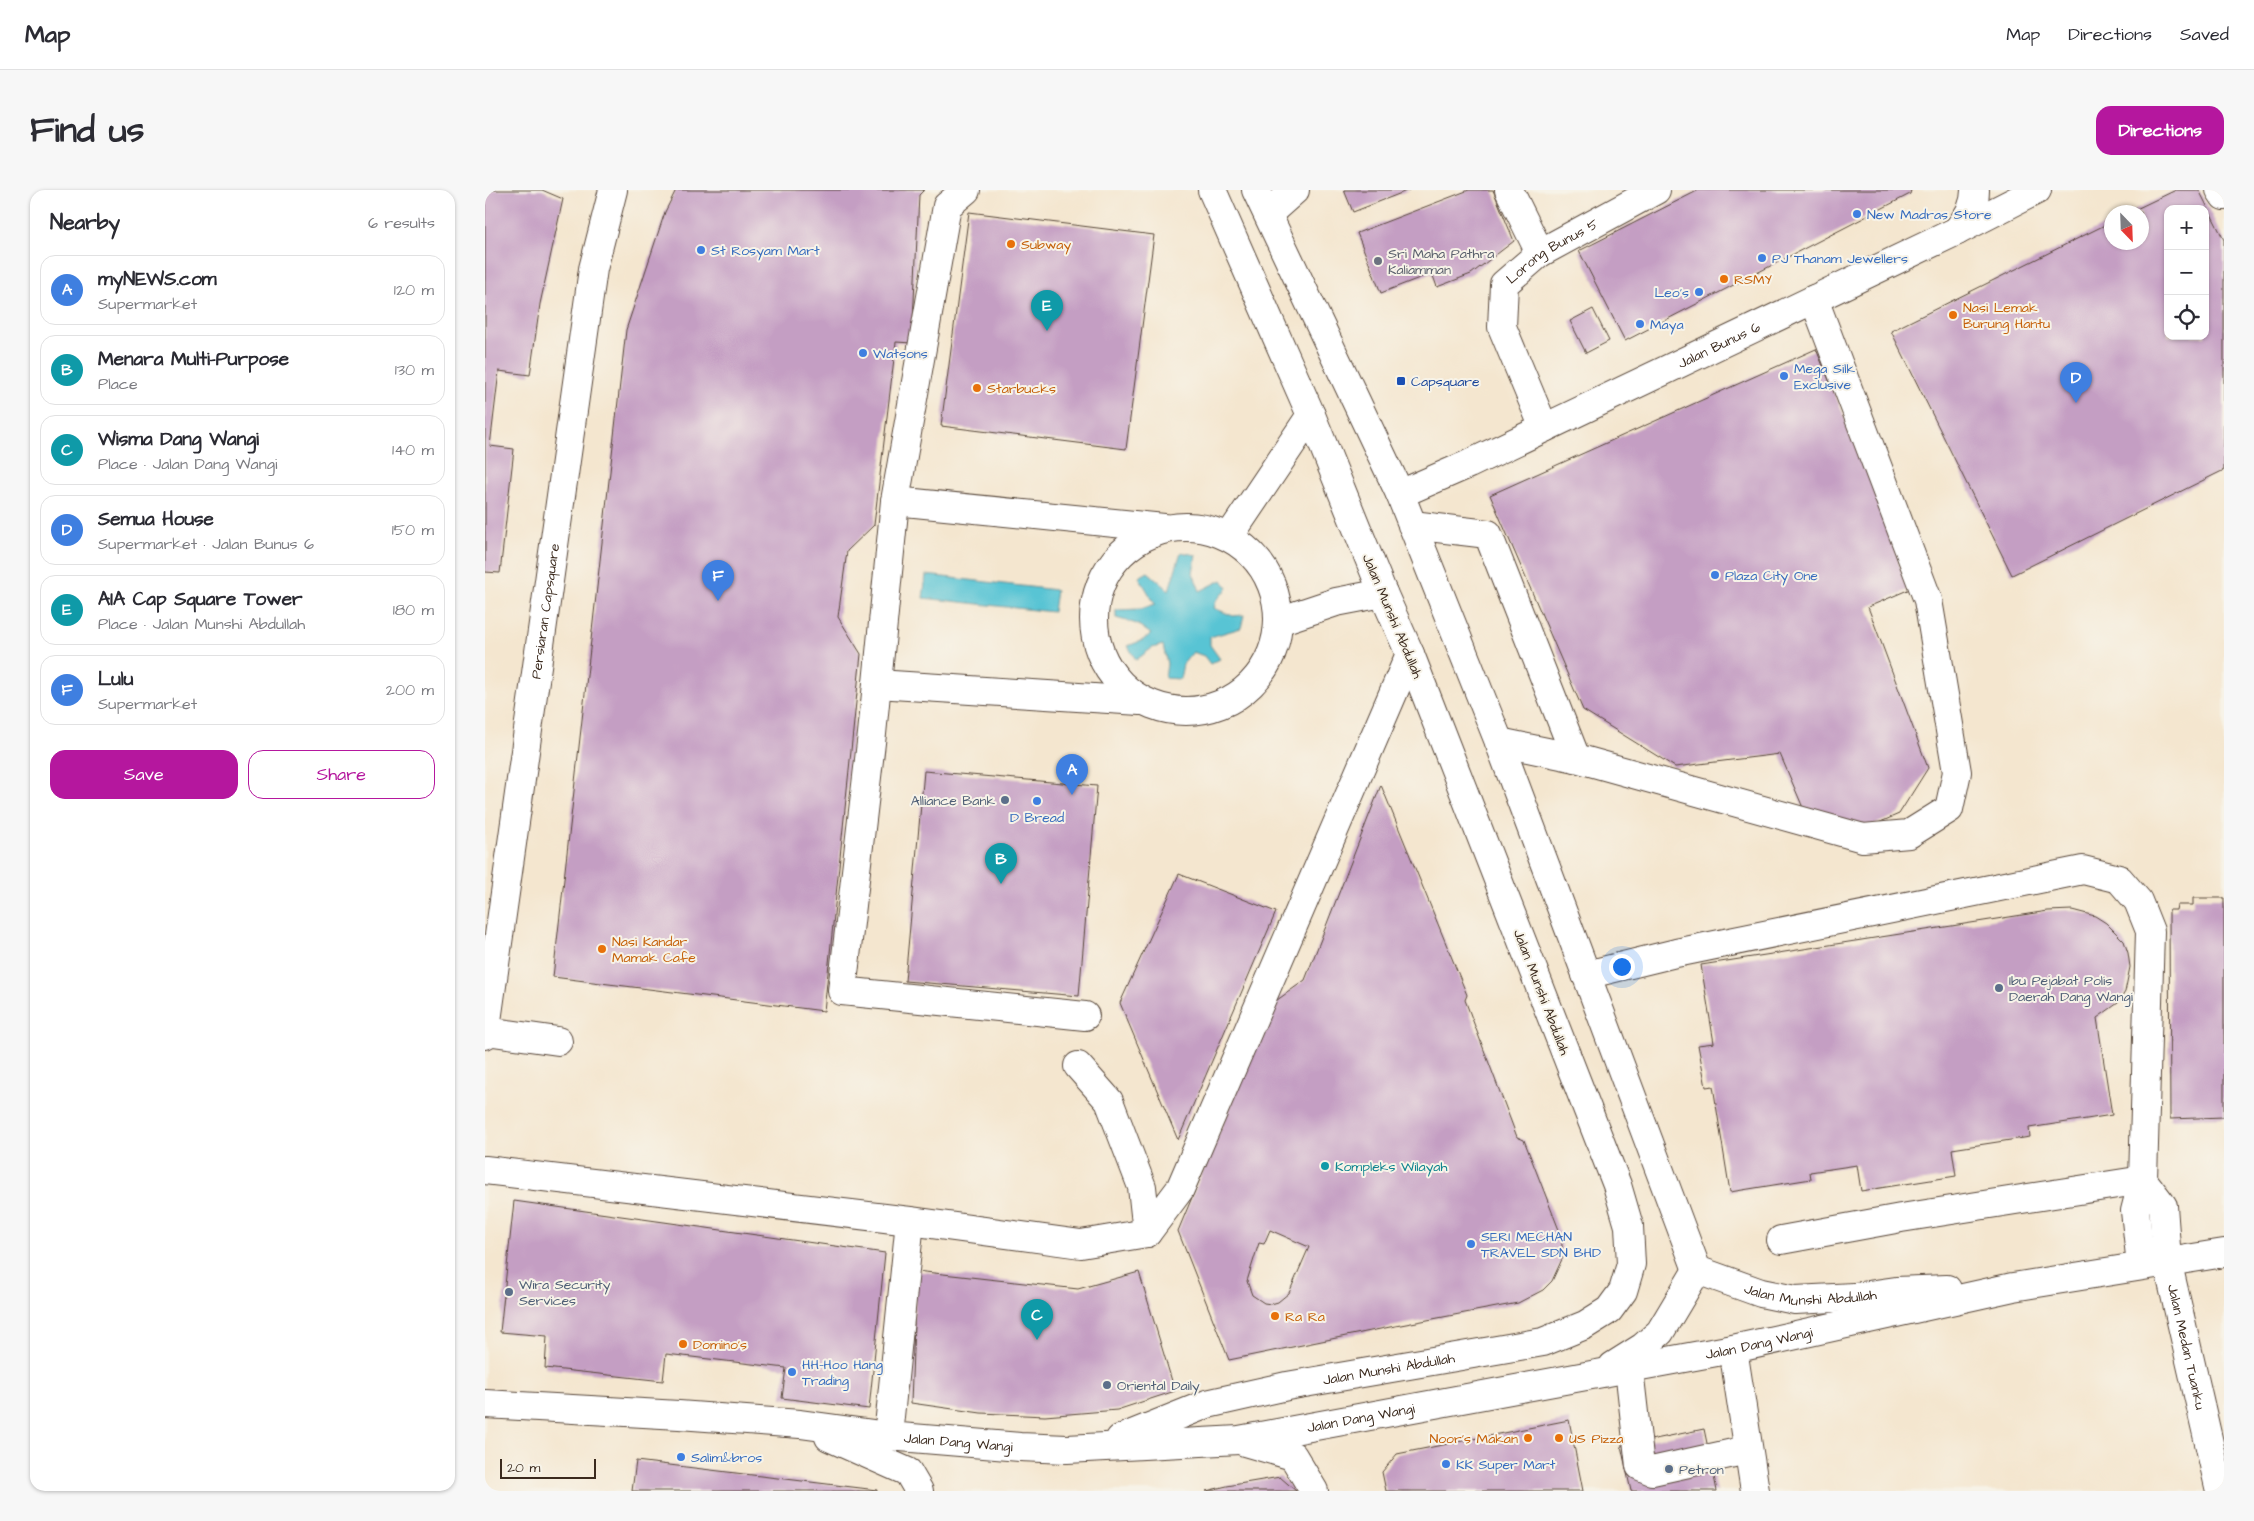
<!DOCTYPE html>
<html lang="en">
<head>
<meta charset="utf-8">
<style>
  :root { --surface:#fff; --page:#f7f7f7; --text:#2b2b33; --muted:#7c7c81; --line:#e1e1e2; --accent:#b5179e }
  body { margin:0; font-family:"Architects Daughter",sans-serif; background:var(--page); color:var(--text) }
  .controls { position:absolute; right:15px; top:15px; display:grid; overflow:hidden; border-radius:10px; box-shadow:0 1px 4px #0004 }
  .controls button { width:45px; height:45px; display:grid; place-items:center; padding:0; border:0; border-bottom:1px solid var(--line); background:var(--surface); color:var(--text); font:25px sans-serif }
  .compass { position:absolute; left:1619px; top:15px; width:45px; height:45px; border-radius:50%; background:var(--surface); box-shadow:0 1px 4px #0004; rotate:157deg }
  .scale { position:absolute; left:15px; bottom:12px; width:96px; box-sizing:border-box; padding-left:5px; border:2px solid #3b2a1e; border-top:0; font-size:14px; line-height:18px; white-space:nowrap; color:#3b2a1e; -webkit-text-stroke:4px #f7f3e8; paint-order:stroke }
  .you { position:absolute; left:1136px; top:776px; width:18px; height:18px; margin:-12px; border:4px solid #fff; border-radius:50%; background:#1a73e8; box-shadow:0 0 0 8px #1a73e833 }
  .badge { display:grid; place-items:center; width:32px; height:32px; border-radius:50%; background:var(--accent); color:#fff; font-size:16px; font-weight:700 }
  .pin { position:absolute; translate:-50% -41px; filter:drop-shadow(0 1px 2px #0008) }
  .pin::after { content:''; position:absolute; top:26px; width:18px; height:15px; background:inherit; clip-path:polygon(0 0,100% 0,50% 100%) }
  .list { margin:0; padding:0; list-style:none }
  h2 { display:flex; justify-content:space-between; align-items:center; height:65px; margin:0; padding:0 20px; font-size:21px }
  h2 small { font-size:16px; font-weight:400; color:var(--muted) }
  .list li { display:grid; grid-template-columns:32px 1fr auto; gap:15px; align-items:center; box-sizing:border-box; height:70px; margin:0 10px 10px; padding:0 10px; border:1px solid var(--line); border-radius:15px }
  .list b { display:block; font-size:19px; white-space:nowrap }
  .list p { margin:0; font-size:16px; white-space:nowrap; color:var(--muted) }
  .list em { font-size:16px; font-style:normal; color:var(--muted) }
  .actions { display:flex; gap:10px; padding:15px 20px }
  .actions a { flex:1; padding:11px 0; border:1px solid var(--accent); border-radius:15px; text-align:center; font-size:18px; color:var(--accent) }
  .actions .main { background:var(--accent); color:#fff }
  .icon { flex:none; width:28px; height:28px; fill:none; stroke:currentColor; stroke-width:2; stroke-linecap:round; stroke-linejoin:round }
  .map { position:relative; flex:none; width:1739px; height:1301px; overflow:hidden; border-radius:15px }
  header { display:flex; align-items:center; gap:30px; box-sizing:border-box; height:70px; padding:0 25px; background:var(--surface); border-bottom:1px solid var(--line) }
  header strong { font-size:24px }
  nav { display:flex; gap:28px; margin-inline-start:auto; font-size:18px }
  .intro { display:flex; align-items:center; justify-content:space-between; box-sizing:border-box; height:120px; padding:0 30px }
  h1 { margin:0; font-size:35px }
  .button { padding:12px 22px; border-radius:15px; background:var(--accent); color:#fff; font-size:18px; font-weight:700 }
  main { display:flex; gap:30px; padding:0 30px }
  aside { flex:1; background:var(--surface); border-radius:15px; box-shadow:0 1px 4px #0004 }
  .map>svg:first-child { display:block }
  .water { fill:#59c4d4; stroke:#4a7779 }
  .building { fill:#c49ec3; fill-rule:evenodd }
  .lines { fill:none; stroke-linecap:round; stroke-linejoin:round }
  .minor-casing { stroke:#574639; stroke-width:30 }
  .minor { stroke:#fff; stroke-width:28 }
  .shop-dot { fill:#3f7fe0; stroke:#f7f3e8; stroke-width:2 }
  .food-dot { fill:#e8710a; stroke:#f7f3e8; stroke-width:2 }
  .worship-dot { fill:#6b7280; stroke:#f7f3e8; stroke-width:2 }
  .transit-dot { fill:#1a4fb4; stroke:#f7f3e8; stroke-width:2 }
  .service-dot { fill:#5c6f8a; stroke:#f7f3e8; stroke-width:2 }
  .culture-dot { fill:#0f9aa8; stroke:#f7f3e8; stroke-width:2 }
  .labels { text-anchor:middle; stroke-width:4; stroke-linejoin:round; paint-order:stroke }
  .shop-label { font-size:14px; fill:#366cbe; stroke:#f7f3e8; text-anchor:start }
  .food-label { font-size:14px; fill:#c56008; stroke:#f7f3e8; text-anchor:start }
  .street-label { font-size:14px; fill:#3b2a1e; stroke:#f7f3e8 }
  .worship-label { font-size:14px; fill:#5b616d; stroke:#f7f3e8; text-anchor:start }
  .transit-label { font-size:14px; fill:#164399; stroke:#f7f3e8; text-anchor:start }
  .service-label { font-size:14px; fill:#4e5e75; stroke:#f7f3e8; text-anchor:start }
  .culture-label { font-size:14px; fill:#0d838f; stroke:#f7f3e8; text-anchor:start }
</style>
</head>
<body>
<header>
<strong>Map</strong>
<nav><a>Map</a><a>Directions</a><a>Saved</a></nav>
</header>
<div class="intro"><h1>Find us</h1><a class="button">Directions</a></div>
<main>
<aside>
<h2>Nearby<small>6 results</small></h2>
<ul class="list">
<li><span class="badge" style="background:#3f7fe0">A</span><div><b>myNEWS.com</b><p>Supermarket</p></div><em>120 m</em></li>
<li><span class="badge" style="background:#0f9aa8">B</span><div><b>Menara Multi-Purpose</b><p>Place</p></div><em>130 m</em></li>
<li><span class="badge" style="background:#0f9aa8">C</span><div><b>Wisma Dang Wangi</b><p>Place · Jalan Dang Wangi</p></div><em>140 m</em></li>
<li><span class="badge" style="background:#3f7fe0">D</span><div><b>Semua House</b><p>Supermarket · Jalan Bunus 6</p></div><em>150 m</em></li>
<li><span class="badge" style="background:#0f9aa8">E</span><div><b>AIA Cap Square Tower</b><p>Place · Jalan Munshi Abdullah</p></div><em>180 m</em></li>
<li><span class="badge" style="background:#3f7fe0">F</span><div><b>Lulu</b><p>Supermarket</p></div><em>200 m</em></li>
</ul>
<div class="actions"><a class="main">Save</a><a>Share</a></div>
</aside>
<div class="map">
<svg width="1739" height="1301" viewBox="0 0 1739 1301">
  <rect width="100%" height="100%" fill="#f7f3e8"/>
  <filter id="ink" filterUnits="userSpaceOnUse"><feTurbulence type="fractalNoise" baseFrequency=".02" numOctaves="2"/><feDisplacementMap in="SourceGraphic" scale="10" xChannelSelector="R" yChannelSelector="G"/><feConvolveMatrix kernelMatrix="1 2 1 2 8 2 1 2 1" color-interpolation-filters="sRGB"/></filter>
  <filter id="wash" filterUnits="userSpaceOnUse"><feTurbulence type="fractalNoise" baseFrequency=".0096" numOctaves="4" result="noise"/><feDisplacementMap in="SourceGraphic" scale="20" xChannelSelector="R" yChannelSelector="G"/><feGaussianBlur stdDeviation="1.12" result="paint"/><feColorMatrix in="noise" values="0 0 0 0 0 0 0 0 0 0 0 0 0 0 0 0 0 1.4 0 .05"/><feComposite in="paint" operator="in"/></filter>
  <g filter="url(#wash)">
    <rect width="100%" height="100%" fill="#f4e6cf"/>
    <path class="water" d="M696,362L711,365L708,383L715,401L737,390L743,398L731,411L729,418L748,426L759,425L756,438L725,447V455L735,469L725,474L719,466L708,462L698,474L695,489L680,488L682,474L678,455L667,458L651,470L643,456L658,450L666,444L652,434L631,428V420L656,419L670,414L654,387L663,382L684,400Z
      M441,385L571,400L568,422L438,408Z"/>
    <g id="blocks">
      <path class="building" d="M0,0H57L78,9L55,114L45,185L14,181L5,256L29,259L15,383L0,382Z
        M191,0H439L434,5L427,153L411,152L389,335L362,361L353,427L376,464L339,821L68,787L141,140L180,22Z
        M859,0H924L868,22Z
        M984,0H1008L1029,51L986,84L952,97L947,83L896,103L872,43Z
        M1214,0H1426L1425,4L1140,151L1094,61Z
        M1691,0H1714L1739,50V280L1527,385L1406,141L1626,32V52H1656V22H1645ZM1683,19H1720V146H1683Z
        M484,22L669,45L641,259L456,236Z
        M1108,119L1124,151L1101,163L1085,131Z
        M1331,159L1418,368L1413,371L1425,399L1383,417L1443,578L1414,624L1379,639L1319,620L1295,564L1190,577L1098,520L1005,305Z
        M439,581L612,596L594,806L420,791Z
        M896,595L982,805L980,810L1032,947L1039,950L1076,1045L1078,1067L1067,1091L1058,1100L1033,1113L905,1137L744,1170L693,1041L788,813L820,790ZM785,1040L824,1057L804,1103L793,1112L786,1114L779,1113L767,1105L762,1091L774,1053L779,1054Z
        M694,684L791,722L693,950L635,813Z
        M1708,708H1739V927L1685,929L1684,720H1691L1692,715H1708Z
        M1587,720L1610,726L1621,733L1639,751L1643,763L1645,777L1640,802L1633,813L1612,828L1627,925L1544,938L1545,947L1467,959L1471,986L1376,1001L1372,975L1325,982L1326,989L1245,1002L1228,896L1221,897L1213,855L1229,853L1216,775L1563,721Z
        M29,1011L400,1063L384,1219L297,1208L301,1178L181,1164L178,1191L60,1178L62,1146L15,1142Z
        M431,1081L593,1099L654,1082L690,1201L632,1220L560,1226L496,1223L426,1213Z
        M1084,1230L1098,1301H901L897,1282L912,1264Z
        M1219,1239L1232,1301H1146L1136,1256Z
        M151,1271L392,1300V1301H147Z
        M795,1287L811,1301H721L742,1296Z"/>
    </g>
  </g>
  <g filter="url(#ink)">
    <use href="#blocks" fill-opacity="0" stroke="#574639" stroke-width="1"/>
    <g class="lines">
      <g class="minor-casing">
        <g id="minor">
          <path d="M481,0L462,16L410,311L387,544L357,801L600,826"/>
          <path id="s1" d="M771,0L915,304L1014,552L1212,1080L1276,1103L1310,1110L1369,1107L1411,1101L1462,1099"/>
          <path d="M1024,0L1055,63"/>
          <path d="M1735,0L1739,6"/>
          <path d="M783,24L810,0"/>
          <path d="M1472,41C1482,27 1490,18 1490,0"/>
          <path id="s2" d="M1059,238L1017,137L1019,94L1055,63L1171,0"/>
          <path id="s3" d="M915,304L984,274L1472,41L1552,0"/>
          <path d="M410,311L679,338"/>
          <path d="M927,335L1003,344L1091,568"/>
          <circle cx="701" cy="429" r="92"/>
          <path d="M744,347L826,225"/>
          <path d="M794,431L851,412L898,403"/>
          <path d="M392,494L655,511"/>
          <path d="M1014,552L1091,568L1378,648L1424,644L1464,619L1472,582L1443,410L1329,109"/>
          <path d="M1101,785L1191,763L1598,680L1634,689L1653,711L1665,741L1658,990L1650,1021L1656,1075"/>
          <path d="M1,841L73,851"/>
          <path id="s4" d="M0,845L108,79L128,0"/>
          <path d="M593,876L624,911L657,997L662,1043"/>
          <path d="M0,980L425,1031L596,1054L662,1043L695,999L925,464"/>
          <path id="s5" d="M1658,990L1678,1016L1682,1070L1735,1301"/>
          <path d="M1296,1050L1416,1028L1658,990"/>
          <path d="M1248,1159L1270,1301"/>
          <path d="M1128,1176L1158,1157L1175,1142L1212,1080"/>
          <path d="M1144,1179L1155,1276L1167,1281L1262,1260"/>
          <path id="s6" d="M0,1214L194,1225L315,1234L403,1246L535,1257L582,1259L754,1250L1248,1159L1528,1097L1739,1063"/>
          <path d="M403,1246L425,1031"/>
          <path d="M344,1247L423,1282L434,1301"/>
          <path id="s7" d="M635,1249L722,1214L802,1196L1058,1152L1100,1135L1124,1120L1138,1101L1146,1074L1144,1036L1132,995L925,464L898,403L826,225L727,0"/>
          <path d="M760,1252L808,1266L829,1301"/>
        </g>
      </g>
      <use href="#minor" class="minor"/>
    </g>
  </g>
  <g class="shop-dot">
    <circle cx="1372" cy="24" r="5"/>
    <circle cx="216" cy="60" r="5"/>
    <circle cx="1277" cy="68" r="5"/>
    <circle cx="1214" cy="102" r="5"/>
    <circle cx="1155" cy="134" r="5"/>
    <circle cx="378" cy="163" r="5"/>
    <circle cx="1299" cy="186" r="5"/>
    <circle cx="1230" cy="385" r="5"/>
    <circle cx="552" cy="611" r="5"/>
    <circle cx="986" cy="1054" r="5"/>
    <circle cx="307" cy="1182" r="5"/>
    <circle cx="196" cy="1267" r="5"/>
    <circle cx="961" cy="1274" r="5"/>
  </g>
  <g class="food-dot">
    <circle cx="526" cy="54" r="5"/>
    <circle cx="1239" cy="89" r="5"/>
    <circle cx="1468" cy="125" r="5"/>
    <circle cx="492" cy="198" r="5"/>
    <circle cx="117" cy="759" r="5"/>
    <circle cx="790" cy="1126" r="5"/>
    <circle cx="198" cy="1154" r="5"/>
    <circle cx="1043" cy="1248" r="5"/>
    <circle cx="1074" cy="1248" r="5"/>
  </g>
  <circle class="worship-dot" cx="893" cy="71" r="5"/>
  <rect class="transit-dot" x="911" y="186" width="10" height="10" rx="2.5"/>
  <g class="service-dot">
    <circle cx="520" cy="610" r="5"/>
    <circle cx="1514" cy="798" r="5"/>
    <circle cx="24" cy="1102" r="5"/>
    <circle cx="622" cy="1195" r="5"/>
    <circle cx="1184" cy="1279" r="5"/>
  </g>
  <circle class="culture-dot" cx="840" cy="976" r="5"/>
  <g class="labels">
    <g class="shop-label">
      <text x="1382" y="29">New Madras Store</text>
      <text x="226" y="65">St Rosyam Mart</text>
      <text x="1287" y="73">PJ Thanam Jewellers</text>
      <text x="1204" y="107" text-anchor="end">Leo's</text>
      <text x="1165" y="139">Maya</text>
      <text x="388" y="168">Watsons</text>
      <text x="1309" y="183">Mega Silk<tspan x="1309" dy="16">Exclusive</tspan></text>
      <text x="1240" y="390">Plaza City One</text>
      <text x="552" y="632" text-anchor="middle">D Bread</text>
      <text x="996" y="1051">SERI MECHAN<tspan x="996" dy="16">TRAVEL SDN BHD</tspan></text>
      <text x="317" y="1179">HH-Hoo Hang<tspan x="317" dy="16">Trading</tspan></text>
      <text x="206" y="1272">Salim&amp;bros</text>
      <text x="971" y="1279">KK Super Mart</text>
    </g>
    <g class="food-label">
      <text x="536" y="59">Subway</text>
      <text x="1249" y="94">RSMY</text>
      <text x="1478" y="122">Nasi Lemak<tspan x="1478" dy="16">Burung Hantu</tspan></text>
      <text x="502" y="203">Starbucks</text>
      <text x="127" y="756">Nasi Kandar<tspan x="127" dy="16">Mamak Cafe</tspan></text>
      <text x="800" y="1131">Ra Ra</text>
      <text x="208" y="1159">Domino's</text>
      <text x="1033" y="1253" text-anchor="end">Noor’s Makan</text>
      <text x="1084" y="1253">US Pizza</text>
    </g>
    <g class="street-label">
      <text dy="5" stroke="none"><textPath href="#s2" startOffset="211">Lorong Bunus 5</textPath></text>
      <text dy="5" stroke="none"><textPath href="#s3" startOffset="352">Jalan Bunus 6</textPath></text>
      <text dy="5" stroke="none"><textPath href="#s4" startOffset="428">Persiaran Capsquare</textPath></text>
      <text transform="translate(908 426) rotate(67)" y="5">Jalan Munshi Abdullah</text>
      <text transform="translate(1057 802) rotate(69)" y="5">Jalan Munshi Abdullah</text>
      <text dy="5" stroke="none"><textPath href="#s1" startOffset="1285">Jalan Munshi Abdullah</textPath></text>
      <text dy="5" stroke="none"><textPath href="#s6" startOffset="1285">Jalan Dang Wangi</textPath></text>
      <text dy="5" stroke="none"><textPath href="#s5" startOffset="176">Jalan Medan Tuanku</textPath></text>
      <text dy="5" stroke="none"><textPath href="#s7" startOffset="279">Jalan Munshi Abdullah</textPath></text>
      <text dy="5" stroke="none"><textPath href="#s6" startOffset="880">Jalan Dang Wangi</textPath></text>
      <text dy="5" stroke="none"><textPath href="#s6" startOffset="475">Jalan Dang Wangi</textPath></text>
    </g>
    <g class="worship-label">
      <text x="903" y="68">Sri Maha Pathra<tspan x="903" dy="16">Kaliamman</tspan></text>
    </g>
    <g class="transit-label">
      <text x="926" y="196">Capsquare</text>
    </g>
    <g class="service-label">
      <text x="510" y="615" text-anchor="end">Alliance Bank</text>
      <text x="1524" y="795">Ibu Pejabat Polis<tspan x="1524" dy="16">Daerah Dang Wangi</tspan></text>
      <text x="34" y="1099">Wira Security<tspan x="34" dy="16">Services</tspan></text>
      <text x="632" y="1200">Oriental Daily</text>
      <text x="1194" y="1284">Petron</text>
    </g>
    <g class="culture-label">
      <text x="850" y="981">Kompleks Wilayah</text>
    </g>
  </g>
</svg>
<div class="controls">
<button>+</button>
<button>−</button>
<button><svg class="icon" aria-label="locate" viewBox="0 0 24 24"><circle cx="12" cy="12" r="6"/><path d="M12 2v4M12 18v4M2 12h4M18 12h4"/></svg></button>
</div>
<svg class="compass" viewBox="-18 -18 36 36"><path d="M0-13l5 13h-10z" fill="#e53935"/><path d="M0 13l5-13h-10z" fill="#7c7c81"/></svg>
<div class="scale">20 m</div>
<div class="you"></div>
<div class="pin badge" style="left:587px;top:605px;background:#3f7fe0">A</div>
<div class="pin badge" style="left:516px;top:694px;background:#0f9aa8">B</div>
<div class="pin badge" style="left:552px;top:1150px;background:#0f9aa8">C</div>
<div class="pin badge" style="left:1591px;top:213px;background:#3f7fe0">D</div>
<div class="pin badge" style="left:562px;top:141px;background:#0f9aa8">E</div>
<div class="pin badge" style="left:233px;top:411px;background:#3f7fe0">F</div>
</div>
</main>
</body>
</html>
